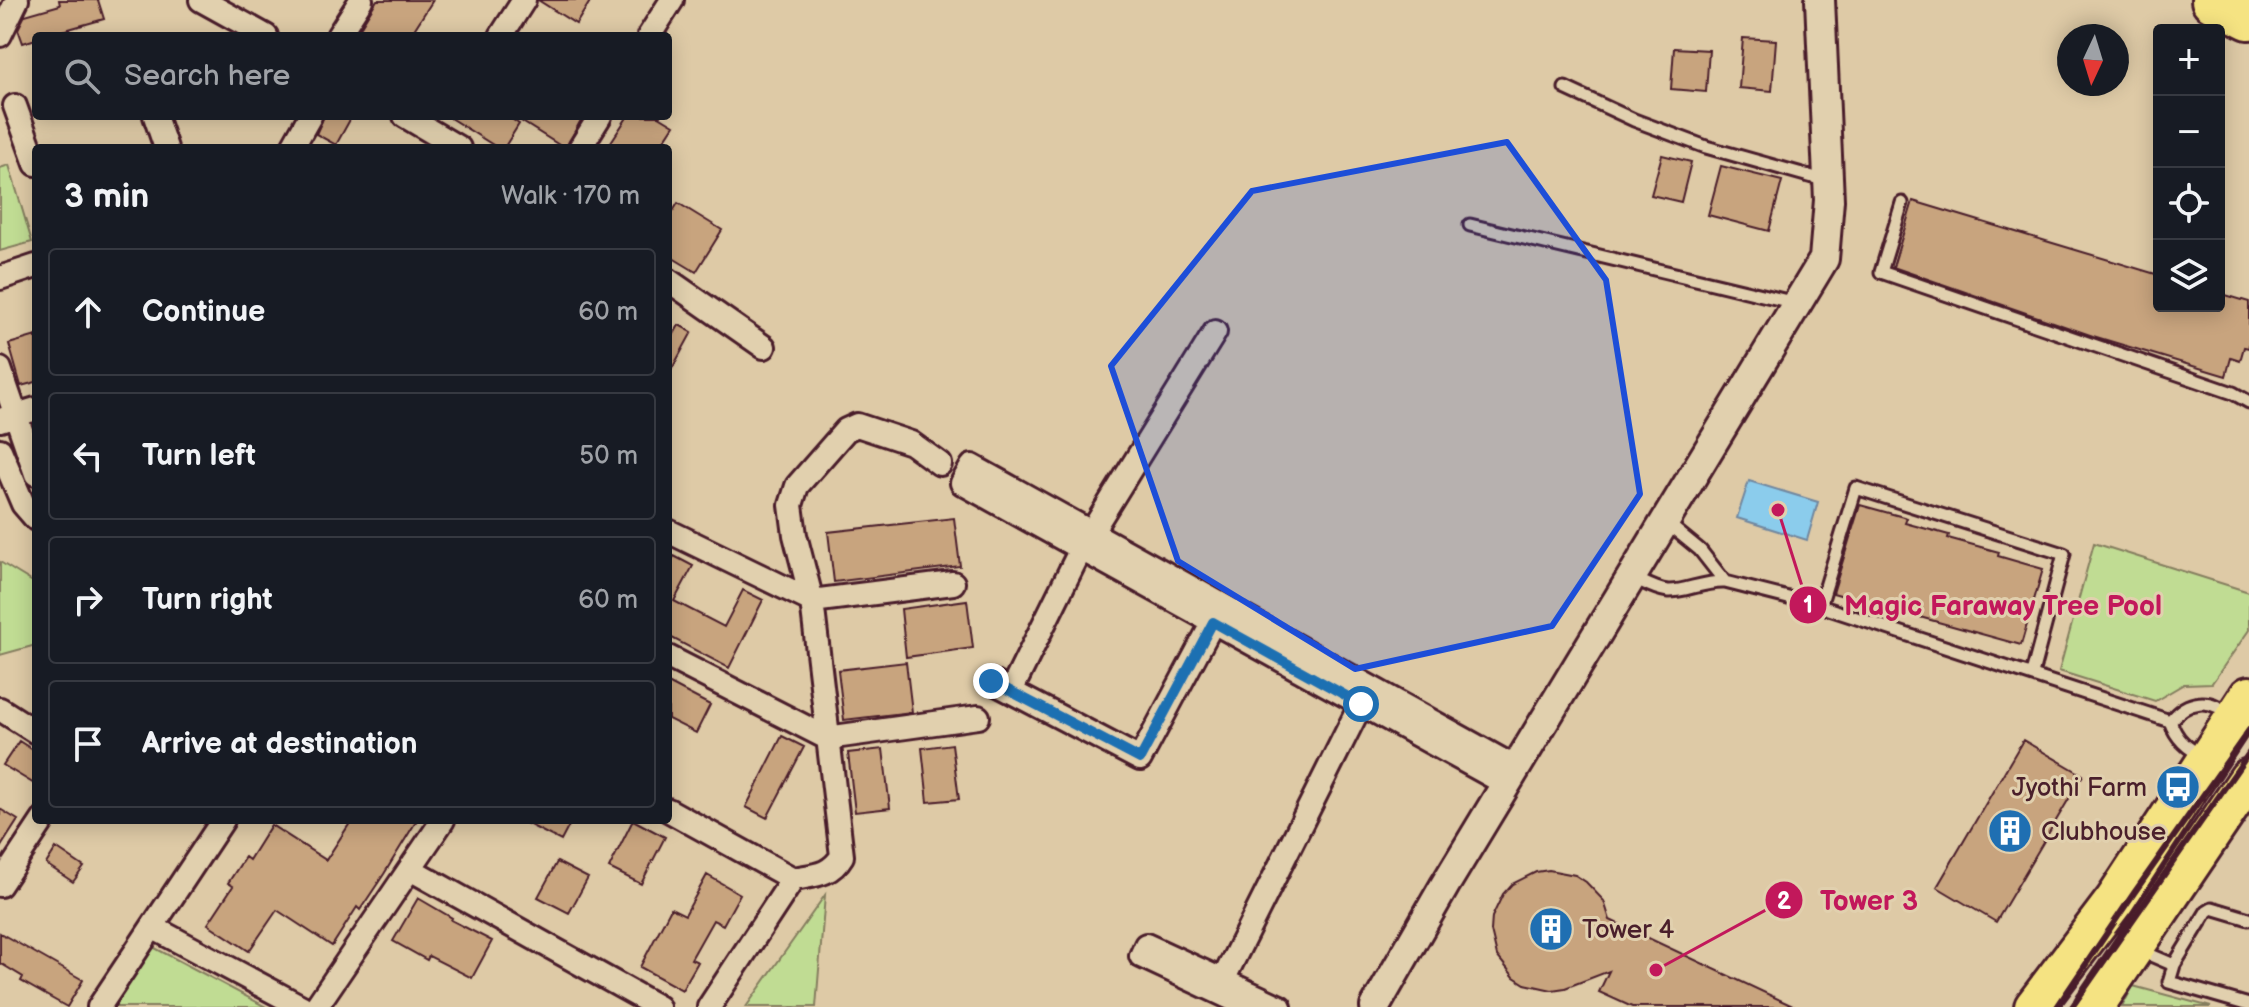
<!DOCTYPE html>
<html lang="en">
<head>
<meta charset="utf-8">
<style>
  :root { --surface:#171b24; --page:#20242c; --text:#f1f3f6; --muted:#9ea1a6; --line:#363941 }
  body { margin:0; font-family:"Balsamiq Sans",sans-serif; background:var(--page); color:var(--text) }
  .controls { position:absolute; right:24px; top:24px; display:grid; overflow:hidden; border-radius:8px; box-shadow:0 4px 20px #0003 }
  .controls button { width:72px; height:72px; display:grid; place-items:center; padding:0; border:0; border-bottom:2px solid var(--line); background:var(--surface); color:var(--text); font:40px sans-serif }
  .compass { position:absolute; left:2057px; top:24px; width:72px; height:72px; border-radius:50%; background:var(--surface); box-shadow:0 4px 20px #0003; rotate:184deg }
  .stop { position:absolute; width:24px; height:24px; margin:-18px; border:6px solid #1f6fb2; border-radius:50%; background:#fff }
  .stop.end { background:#1f6fb2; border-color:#fff; box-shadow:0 2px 8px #0008 }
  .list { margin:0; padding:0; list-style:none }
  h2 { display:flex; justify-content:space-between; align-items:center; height:104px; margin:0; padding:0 32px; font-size:34px }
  h2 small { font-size:26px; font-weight:400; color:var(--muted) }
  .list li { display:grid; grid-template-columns:52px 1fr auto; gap:24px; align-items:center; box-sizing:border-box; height:128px; margin:0 16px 16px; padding:0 16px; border:2px solid var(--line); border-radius:8px }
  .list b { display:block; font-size:30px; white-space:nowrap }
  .list em { font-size:26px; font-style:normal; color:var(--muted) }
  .icon { flex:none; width:44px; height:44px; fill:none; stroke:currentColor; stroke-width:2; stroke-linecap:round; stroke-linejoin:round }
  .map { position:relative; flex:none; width:2249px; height:1007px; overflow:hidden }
  .search { position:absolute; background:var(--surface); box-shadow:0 4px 20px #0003; left:32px; top:32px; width:640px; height:88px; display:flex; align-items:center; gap:20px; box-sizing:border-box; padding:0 28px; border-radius:8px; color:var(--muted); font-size:30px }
  .panel { position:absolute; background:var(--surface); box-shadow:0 4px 20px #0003; left:32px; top:144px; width:640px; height:680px; border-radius:8px }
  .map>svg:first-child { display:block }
  .green { fill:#c0dc93; stroke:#857e5f; stroke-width:2 }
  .water { fill:#8bccec; stroke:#71879f; stroke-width:2 }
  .building { fill:#c8a47e; stroke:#4a1f2b; stroke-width:2 }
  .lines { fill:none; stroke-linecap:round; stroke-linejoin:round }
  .service-casing { stroke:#4a1f2b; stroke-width:17 }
  .minor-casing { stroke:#4a1f2b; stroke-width:28 }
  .tertiary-casing { stroke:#4a1f2b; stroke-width:34 }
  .trunk-casing { stroke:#4a1f2b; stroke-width:44 }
  .motorway-casing { stroke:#4a1f2b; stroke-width:48 }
  .service { stroke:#e1d0ae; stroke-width:11 }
  .minor { stroke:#e1d0ae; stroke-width:22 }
  .tertiary { stroke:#e1d0ae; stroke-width:28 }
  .trunk { stroke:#f5e382; stroke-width:38 }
  .motorway { stroke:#f5e382; stroke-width:42 }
  .rail { stroke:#4a1f2b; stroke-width:6 }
  .route { stroke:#1f6fb2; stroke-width:10 }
  .marked { fill:#1d4ed8; fill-opacity:0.2; stroke:#1d4ed8; stroke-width:6; stroke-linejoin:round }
  .labels { text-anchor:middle; stroke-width:6; stroke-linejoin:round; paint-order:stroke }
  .poi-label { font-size:26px; fill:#4a1f2b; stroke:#e1d0ae; text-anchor:start }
  .leader { fill:none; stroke:#c2185b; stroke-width:3 }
  .callout-dot { fill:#c2185b; stroke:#e1d0ae; stroke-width:3 }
  .mark-label { font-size:24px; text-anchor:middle; font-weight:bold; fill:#fff }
  .callout-label { font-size:28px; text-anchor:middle; font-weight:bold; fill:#c2185b; stroke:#e1d0ae; stroke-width:6; stroke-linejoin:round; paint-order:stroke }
</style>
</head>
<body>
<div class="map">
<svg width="2249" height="1007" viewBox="0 0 2249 1007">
  <rect width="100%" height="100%" fill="#decaa6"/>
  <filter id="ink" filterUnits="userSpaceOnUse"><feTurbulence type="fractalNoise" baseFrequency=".0125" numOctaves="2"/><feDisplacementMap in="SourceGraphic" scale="16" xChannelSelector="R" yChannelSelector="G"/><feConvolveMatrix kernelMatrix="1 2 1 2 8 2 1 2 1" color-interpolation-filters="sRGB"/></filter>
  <g filter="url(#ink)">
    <path class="green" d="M9,165L32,242L0,251V168Z
      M2094,543L2249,592V630L2212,683L2184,684L2155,701L2059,671Z
      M0,562L36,584V645L0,655Z
      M825,895L816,1007H746Z
      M153,947L266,1007H112Z
      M2133,986L2211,1007H2122Z"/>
    <path class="water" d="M1749,481L1818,502L1807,540L1737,518Z"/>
    <path class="building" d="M59,0H98L104,19L44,36H36V39L23,43L18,29L25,15L60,5Z
      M377,0H433L410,36H355Z
      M538,0H591L576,24Z
      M1743,38L1776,40L1772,91L1739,88Z
      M1674,48L1709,50L1706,92L1671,89Z
      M324,116H352L336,145L316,134Z
      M447,116H507L519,124L504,148H498Z
      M513,116H574L581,120L566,148H564Z
      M628,116H659L674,125L659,148H607Z
      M1662,155L1691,162L1681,202L1651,195Z
      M1721,166L1782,181L1769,231L1708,215Z
      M1913,201L2159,275V306H2219V293L2249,302V348L2244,347L2240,361L2231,358L2226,376L2093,336L1893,267Z
      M678,203L722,230L696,272L668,255V219Z
      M679,325L692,332L668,376V345Z
      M36,336V382L21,386L9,344Z
      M1860,505L1907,518L1905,523L1949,535L1948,538L1999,552L1998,556L2043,569L2021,645L1833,593Z
      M954,518L960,566L834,582L828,532Z
      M674,556L693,566L674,601L724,627L743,590L763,600L729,668L668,636V567Z
      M967,600L973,648L906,657L901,609Z
      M906,662L912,712L844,720L838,670Z
      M668,683L710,705L696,733L668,719Z
      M782,736L804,747L767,818L746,807Z
      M2023,740L2083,775L1996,922L1937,887Z
      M19,741L36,752V785L3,765Z
      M952,744L959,799L928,802L922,748Z
      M883,749L890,808L855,812L848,753Z
      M0,809L18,820L0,848Z
      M352,820H417L384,874L360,910L357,907L332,946L277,910L249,951L208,924L233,886L228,883L245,857L249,860L271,825L326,860Z
      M520,820H572L561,841Z
      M633,820L665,837L641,884L609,868Z
      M56,848L84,867L73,882L46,864Z
      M557,862L588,878L569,913L538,897Z
      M1549,870L1575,875L1586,882L1604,901L1610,920L1795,1007H1632L1599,992L1609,971L1565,988L1552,990L1525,984L1514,977L1497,956L1491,931L1492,917L1503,894L1512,884L1536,872Z
      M707,875L740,894L723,925L713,920L691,959L698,962L682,990L640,967L671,908L685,915Z
      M418,898L452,918L451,920L492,941L472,978L429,956L427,960L393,941Z
      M0,933L83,980L67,1007L21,981L23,977L0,963Z"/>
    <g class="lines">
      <g class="service-casing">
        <path id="service" d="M1565,88L1634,120L1706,147L1827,181
          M1902,203L1881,272L2233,393L2249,402
          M1470,225L1796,303
          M1667,523L1700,550L1725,582
          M1632,577C1643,582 1656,590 1668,591C1684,592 1704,581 1725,582L1820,606L2170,721C2176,738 2186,749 2204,756
          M1820,606L1856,488L2064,554L2032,674
          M2170,721C2187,700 2211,696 2230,717
          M2139,950L2174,965L2207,911L2212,908L2249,919
          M2174,965L2169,982L2249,1005"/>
      </g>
      <g class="minor-casing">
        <path id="minor" d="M201,0L266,36
          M0,35L17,0
          M338,36L361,0
          M501,36L524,0
          M649,36L672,0
          M15,106L36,164
          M155,116L166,148
          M405,116L459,148
          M292,148L310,116
          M580,148L600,116
          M0,278L36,266
          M668,280L764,347
          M0,369L36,474
          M0,420L36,409
          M0,450L23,504L36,519
          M668,531L812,601L953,583
          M668,657L827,738L978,717
          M991,681L1140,759L1220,609
          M1011,691L1081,549L1215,332
          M0,709L36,732
          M1506,784L962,483L972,466L1516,768
          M668,810L793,879L709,1007
          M410,869L658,1007
          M793,879C814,875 830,876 842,856L812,601L795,535L791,505L797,486L846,430L857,425L911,443L940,464
          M0,885L43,820
          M152,927L302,1007
          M1223,980L1367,692
          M99,1007L223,820
          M316,1007L443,820
          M1250,1007L1141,956L1146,945L1280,1007"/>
      </g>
      <g class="tertiary-casing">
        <path id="tertiary" d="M1375,1007L1445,885L1824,259L1829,200L1820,0"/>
      </g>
      <g class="trunk-casing">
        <path id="trunk" d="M2034,1007L2115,900L2249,696
          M2094,1007L2249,778"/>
      </g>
      <g class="motorway-casing">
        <path id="motorway" d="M2213,0L2249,18"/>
      </g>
      <use href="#service" class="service"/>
      <use href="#minor" class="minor"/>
      <use href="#tertiary" class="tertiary"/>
      <use href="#trunk" class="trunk"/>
      <use href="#motorway" class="motorway"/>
      <path class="rail" d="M2057,1007L2134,893L2249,730
        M2072,1007L2249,753"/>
    </g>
  </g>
  <g class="lines" filter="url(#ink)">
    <path class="route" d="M991,681L1140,759L1213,622L1361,704"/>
  </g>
  <path class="marked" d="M1507,142L1606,280L1640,494L1552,626L1355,669L1178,561L1111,366L1252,191Z"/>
  <defs>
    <g id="bus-disc" transform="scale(2.3)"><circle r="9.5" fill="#1f6fb2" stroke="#e1d0ae"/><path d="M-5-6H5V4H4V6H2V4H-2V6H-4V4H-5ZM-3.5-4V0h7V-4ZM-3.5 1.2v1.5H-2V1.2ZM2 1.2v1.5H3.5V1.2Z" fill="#fff"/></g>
    <g id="building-disc" transform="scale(2.3)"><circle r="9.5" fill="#1f6fb2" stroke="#e1d0ae"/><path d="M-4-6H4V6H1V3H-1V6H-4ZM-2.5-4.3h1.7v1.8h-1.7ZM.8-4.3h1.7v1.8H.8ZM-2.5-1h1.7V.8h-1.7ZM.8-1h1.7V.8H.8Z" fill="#fff"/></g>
  </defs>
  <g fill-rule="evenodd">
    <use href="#bus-disc" x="2178" y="787"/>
    <use href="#building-disc" x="2010" y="831"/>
    <use href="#building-disc" x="1551" y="929"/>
  </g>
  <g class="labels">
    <g class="poi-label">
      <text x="2147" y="796" text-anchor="end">Jyothi Farm</text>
      <text x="2041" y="840">Clubhouse</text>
      <text x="1582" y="938">Tower 4</text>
    </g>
  </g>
  <path class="leader" d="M1778 510L1808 605M1656 970L1784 900"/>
  <g class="callout-dot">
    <circle cx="1778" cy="510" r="8"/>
    <circle cx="1656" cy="970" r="8"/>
    <circle cx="1808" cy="605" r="20"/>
    <circle cx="1784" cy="900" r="20"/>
  </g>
  <g class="mark-label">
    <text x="1808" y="613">1</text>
    <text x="1784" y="909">2</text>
  </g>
  <g class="callout-label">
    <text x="2003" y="615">Magic Faraway Tree Pool</text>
    <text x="1869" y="910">Tower 3</text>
  </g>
</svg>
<div class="controls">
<button>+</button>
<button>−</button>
<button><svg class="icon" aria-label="locate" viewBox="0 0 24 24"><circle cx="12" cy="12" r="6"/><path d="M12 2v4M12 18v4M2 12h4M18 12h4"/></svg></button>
<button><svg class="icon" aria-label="layers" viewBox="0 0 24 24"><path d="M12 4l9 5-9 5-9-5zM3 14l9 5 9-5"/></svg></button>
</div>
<svg class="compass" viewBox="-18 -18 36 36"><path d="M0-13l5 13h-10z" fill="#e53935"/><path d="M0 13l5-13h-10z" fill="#9ea1a6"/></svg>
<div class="stop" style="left:1361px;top:704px"></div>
<div class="stop end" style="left:991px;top:681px"></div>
<div class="search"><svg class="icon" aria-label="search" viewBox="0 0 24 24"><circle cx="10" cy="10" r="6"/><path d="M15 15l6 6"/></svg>Search here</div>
<section class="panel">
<h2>3 min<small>Walk · 170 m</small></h2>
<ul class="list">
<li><svg class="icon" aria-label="ahead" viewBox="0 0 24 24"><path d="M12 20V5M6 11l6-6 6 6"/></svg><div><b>Continue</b></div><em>60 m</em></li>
<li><svg class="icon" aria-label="left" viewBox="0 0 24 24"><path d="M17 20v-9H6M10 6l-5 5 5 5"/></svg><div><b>Turn left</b></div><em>50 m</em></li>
<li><svg class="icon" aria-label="right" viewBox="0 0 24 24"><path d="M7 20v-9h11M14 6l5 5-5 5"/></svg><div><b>Turn right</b></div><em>60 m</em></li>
<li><svg class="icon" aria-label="arrive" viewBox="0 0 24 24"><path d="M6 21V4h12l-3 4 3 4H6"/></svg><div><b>Arrive at destination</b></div></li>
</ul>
</section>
</div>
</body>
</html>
